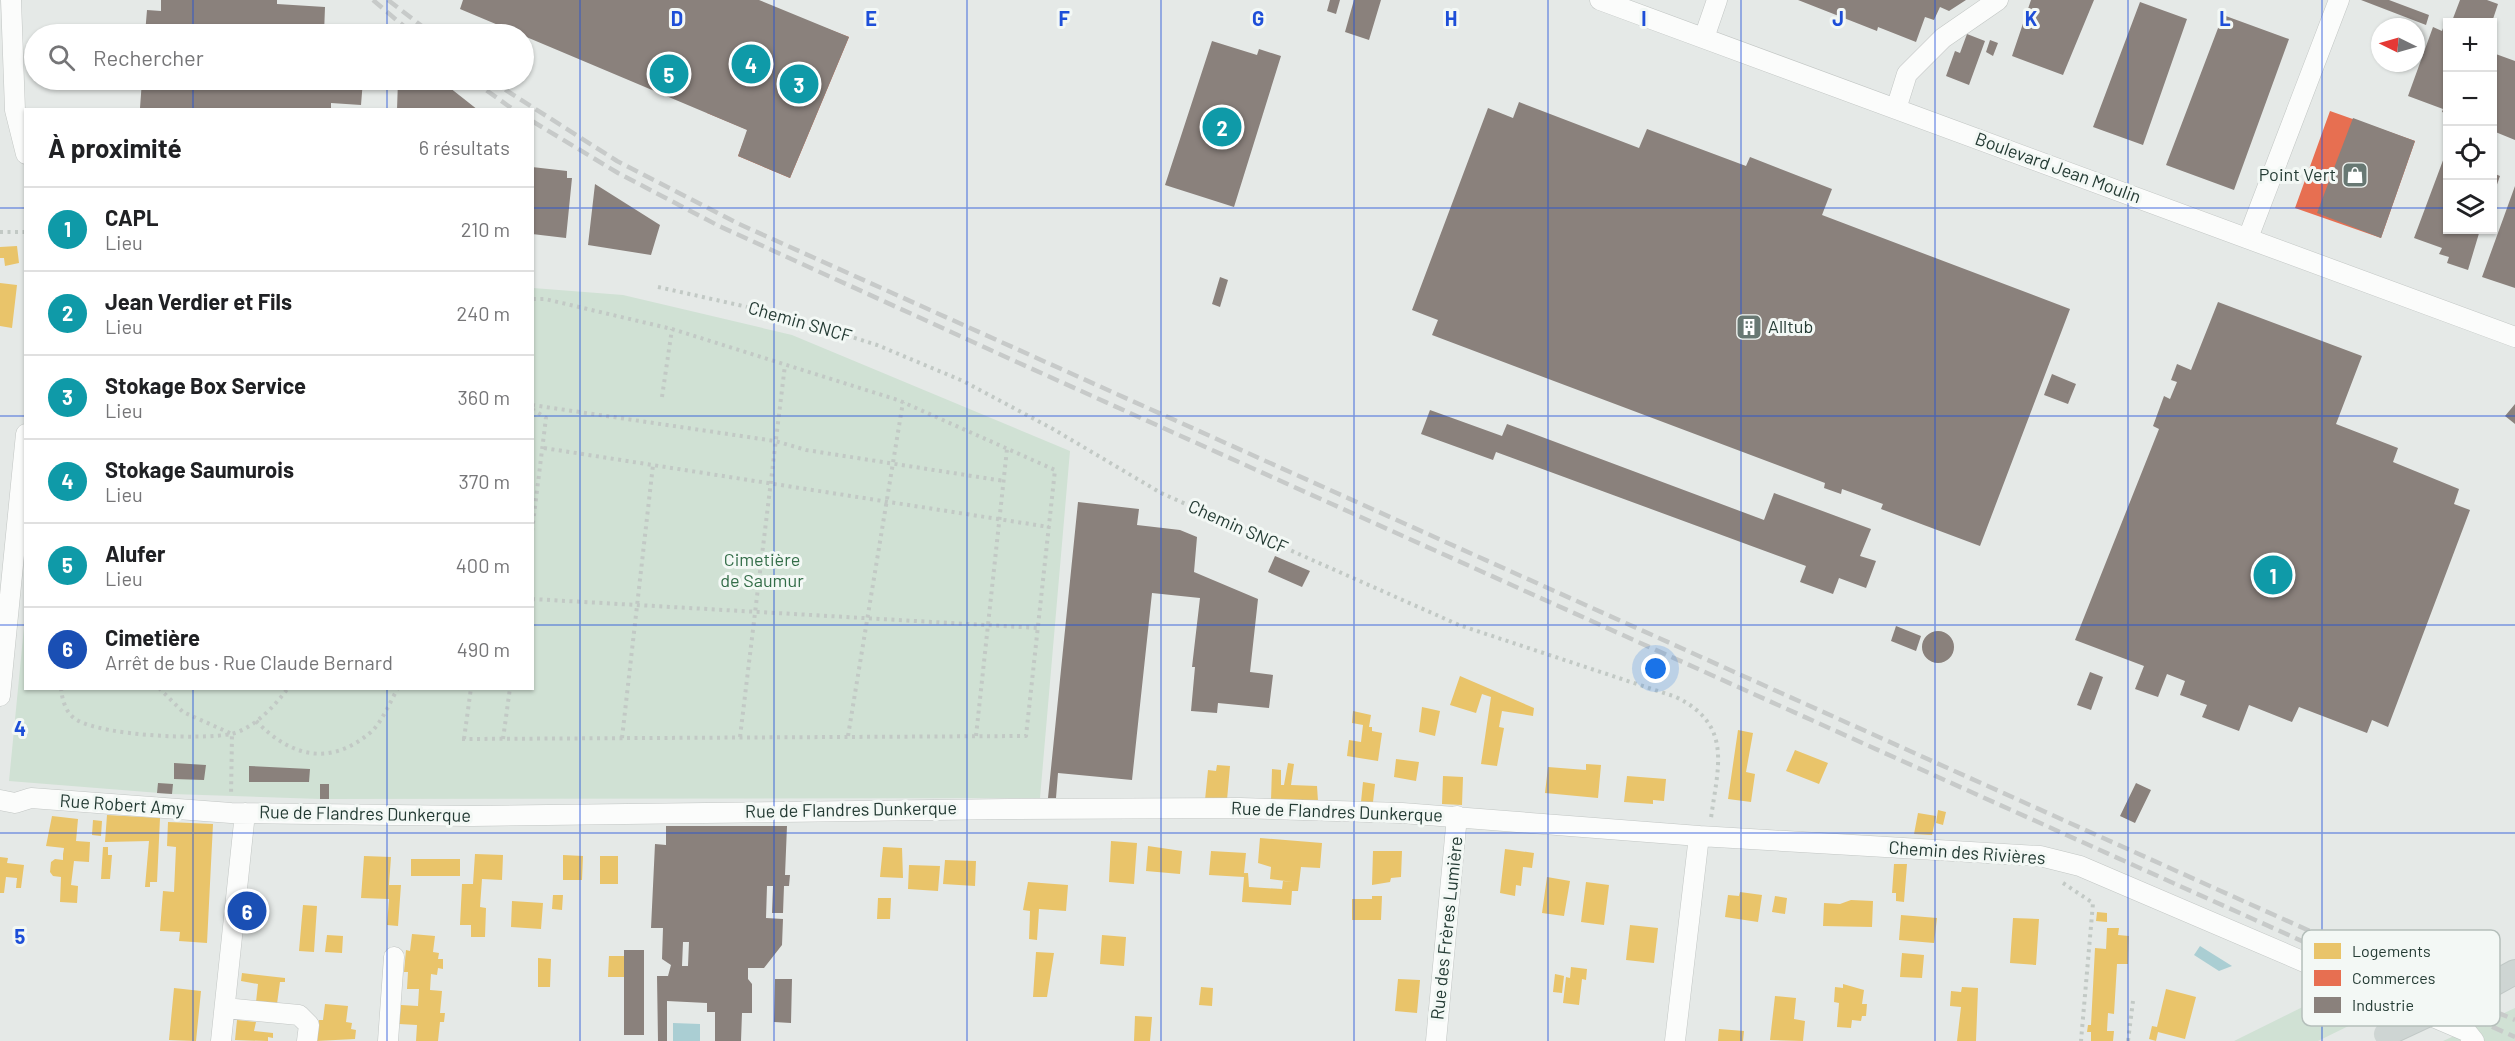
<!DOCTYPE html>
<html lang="fr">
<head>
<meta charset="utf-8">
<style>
  :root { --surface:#fff; --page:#f6f6f6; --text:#202124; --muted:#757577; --line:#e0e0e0; --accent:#1a73e8 }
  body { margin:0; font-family:Barlow,sans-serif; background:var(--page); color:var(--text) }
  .controls { position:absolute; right:18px; top:18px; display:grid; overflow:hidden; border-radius:0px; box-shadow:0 2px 4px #0004 }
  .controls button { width:54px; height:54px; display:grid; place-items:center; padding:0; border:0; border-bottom:2px solid var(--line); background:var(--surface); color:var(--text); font:30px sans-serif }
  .compass { position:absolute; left:2371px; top:18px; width:54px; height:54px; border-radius:50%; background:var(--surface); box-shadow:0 2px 4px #0004; rotate:275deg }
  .you { position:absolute; left:1656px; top:669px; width:21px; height:21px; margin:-15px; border:4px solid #fff; border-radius:50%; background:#1a73e8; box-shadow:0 0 0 9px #1a73e833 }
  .badge { display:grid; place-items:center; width:39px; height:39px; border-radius:50%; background:var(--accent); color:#fff; font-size:20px; font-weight:700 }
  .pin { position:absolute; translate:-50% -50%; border:3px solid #fff; box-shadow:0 2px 6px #0006 }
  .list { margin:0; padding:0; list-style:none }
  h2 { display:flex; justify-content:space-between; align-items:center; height:78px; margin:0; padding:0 24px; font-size:26px }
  h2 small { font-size:20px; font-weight:400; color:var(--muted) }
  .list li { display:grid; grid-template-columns:39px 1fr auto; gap:18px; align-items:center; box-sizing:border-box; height:84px; padding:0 24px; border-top:2px solid var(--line) }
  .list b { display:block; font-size:22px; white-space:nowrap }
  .list p { margin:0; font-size:20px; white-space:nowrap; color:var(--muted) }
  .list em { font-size:20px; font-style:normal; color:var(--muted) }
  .icon { flex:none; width:33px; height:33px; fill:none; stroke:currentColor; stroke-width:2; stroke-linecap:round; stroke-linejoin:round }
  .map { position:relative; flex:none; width:2515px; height:1041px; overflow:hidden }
  .search { position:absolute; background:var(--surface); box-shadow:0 2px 4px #0004; left:24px; top:24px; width:510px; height:66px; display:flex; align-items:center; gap:15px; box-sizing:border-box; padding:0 21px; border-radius:33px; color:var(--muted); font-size:22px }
  .panel { position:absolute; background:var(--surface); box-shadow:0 2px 4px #0004; left:24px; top:108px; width:510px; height:582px; border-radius:0px }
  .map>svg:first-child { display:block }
  .green { fill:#d0e1d4 }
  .water { fill:#aaced3 }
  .homes { fill:#e9c46a }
  .shops { fill:#e76f51 }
  .industry { fill:#8a817c; fill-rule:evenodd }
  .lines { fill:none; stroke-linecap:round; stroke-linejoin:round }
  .minor-casing { stroke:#c2c6c4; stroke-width:21 }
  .major-casing { stroke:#c1c8c6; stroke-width:26 }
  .path { stroke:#c2c9c5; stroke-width:4; stroke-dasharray:3 4.5; stroke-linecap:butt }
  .minor { stroke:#fbfcfb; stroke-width:20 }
  .major { stroke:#ced5d3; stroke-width:24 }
  .rail { stroke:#c7cac9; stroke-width:4.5; stroke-dasharray:12 6; stroke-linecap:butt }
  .major-bridge-casing { stroke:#c1c8c6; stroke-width:26; stroke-linecap:butt }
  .major-bridge { stroke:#ced5d3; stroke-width:24 }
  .grid { fill:none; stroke:#1d4ed8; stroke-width:1.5; stroke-opacity:0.55 }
  .labels { text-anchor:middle; stroke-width:6; stroke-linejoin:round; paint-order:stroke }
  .street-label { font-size:18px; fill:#243b34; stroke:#f3f8f5 }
  .poi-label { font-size:18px; fill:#243b34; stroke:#f3f8f5; text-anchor:end }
  .park-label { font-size:18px; fill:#336d48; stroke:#f3f8f5 }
  .key { fill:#f3f8f5; stroke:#b5bfbb; stroke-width:1.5 }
  .key-label { font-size:16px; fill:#243b34 }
  .grid-label { font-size:20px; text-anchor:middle; font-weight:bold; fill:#1d4ed8; stroke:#f3f8f5; stroke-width:6; stroke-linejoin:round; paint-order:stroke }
</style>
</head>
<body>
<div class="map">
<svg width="2515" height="1041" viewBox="0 0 2515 1041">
  <rect width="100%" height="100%" fill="#e5e9e7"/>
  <path class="green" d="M533,288L623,295L792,335L1070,451L1040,798L320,799L172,794L9,781L25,617L26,688H532Z
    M2341,988L2379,1011L2318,1041H2234Z
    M2515,1008V1041H2443Z"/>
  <path class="water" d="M2200,946L2232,966L2219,971L2194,955Z
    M673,1023L700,1024V1041H673Z"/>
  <path class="homes" d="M17,246L19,263L5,266L4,258H0V247Z
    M0,283L17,285L12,328L0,326Z
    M1460,676L1534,708L1533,716L1502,711L1499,727L1504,728L1497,766L1481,764L1491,697L1482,694L1476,713L1450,705Z
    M1422,707L1440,711L1435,736L1419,732Z
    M1353,711L1371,715L1369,727H1372V731L1382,733L1378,761L1347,756L1349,740L1361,742L1363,725L1352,723Z
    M1738,730L1753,733L1746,772L1755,774L1751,802L1728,799Z
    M1795,750L1828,763L1819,784L1786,771Z
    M1396,759L1419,762L1416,781L1394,777Z
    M1288,763L1294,764L1291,785L1317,786L1318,801L1271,800L1272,769L1281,770V785H1284Z
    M1586,764L1601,765L1598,798L1545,793L1548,767L1586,770Z
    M1217,765L1230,766L1227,800H1205L1208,770L1216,771Z
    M1443,776L1463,777L1462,805L1442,804Z
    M1627,776L1666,779L1664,801L1653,800V804L1624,802Z
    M1363,782L1375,784L1373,802H1361Z
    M1938,810L1946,812L1943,825L1936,823Z
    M1918,813L1936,816L1932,835L1914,834Z
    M107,815L160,818L157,882H150V887H145L149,841L105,842Z
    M52,816L78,819L76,841L90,842L89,862L74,861L71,885L78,886L77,903L60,902L61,877L53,876L50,872L51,862L55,859L63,860V854L64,848L46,846Z
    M93,820L102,821L101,836L92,835Z
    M168,822L213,824L207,943L179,941L180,932L160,931L163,891L174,892L176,847L167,846Z
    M1260,838L1322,843L1320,868L1301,867L1298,891H1292L1291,905L1242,902L1244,877L1209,875L1211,851L1246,853L1244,873H1248L1249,887L1282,889L1283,881L1293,882L1270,879L1271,867L1258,863Z
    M1111,841L1137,843L1134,884L1109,882Z
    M1148,846L1182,851L1180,874L1146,871Z
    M103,847H108V855H112L110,879H101Z
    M883,847L902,848L903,878L880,877Z
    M1505,849L1534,853L1532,868L1523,867L1521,886L1516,885L1515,896L1500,893Z
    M1373,851H1402L1401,877L1391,878L1390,882L1372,885Z
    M475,854L503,855L502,880L482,879L480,907L486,908L485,937H471V925H460L462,884H473Z
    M563,855L583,856L582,880H563Z
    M364,856L391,857L389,885H401L398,926L387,925L389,899L361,898Z
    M600,856H618V884H600Z
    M0,857L8,858L7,863L24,865L21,888H16L17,878L6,877L4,893H0Z
    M411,859H460V876H411Z
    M945,860L976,861L975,886L943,884Z
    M1894,864H1907L1904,902L1896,901V893H1892Z
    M909,865L940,866L938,891L908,889Z
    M1547,877L1570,881L1564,916L1542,913Z
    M1028,882L1068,885L1066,911L1039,909L1037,940L1029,939L1030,911L1023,910Z
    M1586,882L1609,885L1604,925L1581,922Z
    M1740,892L1762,895L1758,922L1725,917L1728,895L1739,896Z
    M553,895H563L562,910L552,909Z
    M1372,896H1382L1381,920H1352V899H1372Z
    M1775,896L1787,898L1785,914L1772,912Z
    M878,898H891L890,919H877Z
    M1851,900L1873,901L1872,927L1823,926L1824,903L1840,904Z
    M512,901L543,903L541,929L511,927Z
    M303,905L317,906L314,952L299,951Z
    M2097,912L2107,913V922L2096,921Z
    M1901,915L1937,918L1934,943L1899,940Z
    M2013,918L2039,919L2036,965L2010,963Z
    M1630,925L1658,928L1654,963L1626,960Z
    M2107,928H2119L2118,935L2129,936L2128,964H2117L2114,1014L2108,1013L2107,1031H2114L2113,1041H2091V1032H2087L2088,1025H2091L2095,948L2106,949Z
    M412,934L435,936L433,952L439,953L438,959H443V969L438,968L437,975L431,974L430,990L442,991L440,1013H445L444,1022H440L438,1041H416L417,1025L399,1024L401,1005L418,1006L419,989H407L408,972H404L406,950L410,951Z
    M327,935L343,936L342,953L325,952Z
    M1102,935L1126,937L1124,966L1100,964Z
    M1036,952L1054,953L1047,997H1033Z
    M1902,953L1924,955L1922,978L1900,977Z
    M609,956H624V977H608Z
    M538,958L551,959L550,987H538Z
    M1571,967L1587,969L1586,980L1582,979L1579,1005L1563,1003L1566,977L1570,978Z
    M242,973L285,978V982H280L277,1004L256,1002L258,984L241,981Z
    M1555,974L1564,976L1562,993L1553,992Z
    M1398,979L1420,980L1417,1013L1395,1011Z
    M1843,984L1864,990L1862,1004H1867L1866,1016H1862L1861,1021L1852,1020L1851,1028L1837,1027L1839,1003L1834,1002L1835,987L1843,988Z
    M1201,987L1213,988L1212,1006L1199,1005Z
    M1962,987L1978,988L1976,1041H1957L1961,1007L1950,1006L1951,991L1961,992Z
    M174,988L201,991L196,1041L169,1040Z
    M2166,989L2196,997L2185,1039L2158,1032L2156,1041L2149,1039L2152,1026L2157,1027Z
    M1775,996L1796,998L1794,1019L1805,1021L1803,1041L1770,1040Z
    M325,1004L348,1006L346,1022L352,1023L351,1029L356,1030L355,1039L316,1041L319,1020H323Z
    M1135,1016L1152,1017L1150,1041H1134Z
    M237,1020L256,1022L254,1031L273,1033V1038L268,1037V1041L235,1040Z
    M1719,1029L1744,1031L1743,1041H1718Z"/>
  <path class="shops" d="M753,0L849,37L790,178L738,156L748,130L707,113Z
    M2330,111L2415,141L2381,238L2295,208Z"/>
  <path class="industry" d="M161,0H277V4L325,7L324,34H145L147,10L161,11Z
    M463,0H759L849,37L790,178L738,156L747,130L460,9Z
    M1330,0H1340L1336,14L1327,11Z
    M1354,0H1381L1369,40L1345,32Z
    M1798,0H1966L1949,11L1940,7L1934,20L1925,17L1916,42L1878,27L1877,31Z
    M2031,0H2094L2063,75L2012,56Z
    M2361,0H2389L2429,15L2426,25Z
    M2460,0H2487L2498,4L2492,22H2448V114L2442,112L2443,109L2408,96L2433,27L2442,31L2446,19L2452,21Z
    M2140,2L2187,19L2143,145L2093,127Z
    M2223,15L2289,39L2234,190L2166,165Z
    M1967,34L1985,41L1969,85L1946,76L1955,51L1960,53Z
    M1990,40L1998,43L1993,56L1986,52Z
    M1212,41L1257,55L1259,49L1281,56L1234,207L1165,185Z
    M2493,53L2515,61V140L2493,131Z
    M142,80H363L361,105L331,103V110L140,108Z
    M398,80H440L478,110H397Z
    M1519,102L1639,148L1647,129L1746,166L1750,157L1832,189L1822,215L2070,309L1980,546L1881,509L1883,504L1842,489L1841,494L1824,488L1825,483L1432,335L1438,320L1412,310L1488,108L1513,118Z
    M2353,118L2415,141L2381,238L2317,213Z
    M2445,155L2448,156V230H2480L2468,270L2447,263L2449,257L2439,254L2442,248L2414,238Z
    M532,167L567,171V178H572L566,238L532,234Z
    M2493,173L2500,176L2493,196Z
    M595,184L660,225L651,255L588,245Z
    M2515,186V288L2482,277Z
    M1220,277L1228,280L1220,307L1212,304Z
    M2218,302L2362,356L2336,424L2398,448L2393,462L2459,489L2454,504L2470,510L2388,727L2372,720L2367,733L2299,707L2292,722L2249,705L2239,731L2202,717L2207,705L2180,695L2185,681L2167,674L2158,697L2135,689L2144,666L2075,640L2159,429L2153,426L2164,396L2170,399L2177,382L2171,380L2177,364L2191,370Z
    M2052,374L2076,384L2068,404L2044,395Z
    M2515,404V424L2505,416Z
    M1430,410L1502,436L1507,424L1764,520L1774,493L1871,529L1860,556L1876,561L1866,588L1839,578L1833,594L1800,582L1806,566L1496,452L1493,460L1421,434Z
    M1078,502L1139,509L1137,525L1180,530L1197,537L1194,572L1258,599L1250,672L1273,675L1269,708L1218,703L1217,713L1191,711L1195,667H1192L1200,598L1152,593L1132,780L1058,773L1056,798H1048Z
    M1275,556L1310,571L1302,587L1268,572Z
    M1896,626L1921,636L1916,651L1891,641Z
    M1922 647a16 16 0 1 1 32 0a16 16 0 1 1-32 0Z
    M2090,672L2103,677L2091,710L2077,705Z
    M174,763L206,765L204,780L174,779Z
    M249,766L310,769L309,782H249Z
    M158,783L173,784L172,794L157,793Z
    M2136,783L2151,790L2135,823L2120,816Z
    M320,784H329V799H320Z
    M666,826H787L785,875H790L789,886H784L783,913H772L773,886H767L766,918L783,919L782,945L764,968H748V979L752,984V1013H742L741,1041H715V1012H707V1003L667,1001V1041H658L657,976H668L671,965L662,959L663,928H651L655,844L666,845ZM683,942H689L688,966H682Z
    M624,950H644V1035H624Z
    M775,979H792L791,1023L774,1022Z"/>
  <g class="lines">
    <g class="minor-casing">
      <path id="minor" d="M11,0L15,110L26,154
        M1600,0L2515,337
        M1704,38L1717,0
        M1896,109L1907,74L1943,38L1998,0
        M2248,238L2339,0
        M0,696L26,434
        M0,800L15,803L31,798L231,813L472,816L1008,809L1240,808L1402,813L1699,836L2040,856L2080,866L2466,1031L2474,1041
        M225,1008L299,1015L309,1025L307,1041
        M221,1041L245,813
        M388,1041L394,957
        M1436,1041L1457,816
        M1675,1041L1699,836"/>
    </g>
    <g class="major-casing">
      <path id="major" d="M2493,984L2515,972"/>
    </g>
    <path class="path" d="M0,232H26
      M658,287L779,314L877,345L963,381L1053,429L1161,493L1459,625L1676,697C1733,725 1718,766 1711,818
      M662,397L672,329
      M532,405L775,441L806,450L1004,481
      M532,409L546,418L532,531
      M544,448L1049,527
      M532,599L1038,628
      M61,688C62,700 66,714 77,720C105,736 199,740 231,734C253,729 275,706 288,688
      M159,688L183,712L232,734L231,796
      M256,721C291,757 330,767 371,732C382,722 390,702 398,688
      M848,736L903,402
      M976,736L1007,449
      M740,737L785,365
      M622,738L653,465
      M462,739L1026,736L1055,470L898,400L672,329L545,299H532
      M464,739L471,688
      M503,739L510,688
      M2063,883L2093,903L2081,1041
      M2128,1041L2133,1001"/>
    <use href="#minor" class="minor"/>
    <use href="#major" class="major"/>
    <path class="rail" d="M373,0L413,34
      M388,0L432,34
      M472,80L514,110
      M490,80L617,161L739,224L2372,959L2515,1020
      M532,121L618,173L719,226L1030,368L2515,1037"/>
    <g class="major-bridge-casing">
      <path id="major-bridge" d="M2386,1034L2493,984"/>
    </g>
    <use href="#major-bridge" class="major-bridge"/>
  </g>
  <path class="grid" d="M193,0V34M387,0V34M580,0V1041M774,0V1041M967,0V1041M1161,0V1041M1354,0V1041M1548,0V1041M1741,0V1041M1935,0V1041M2128,0V1041M2322,0V1041M193,80V110M387,80V110M0,208H26M532,208H2448M2492,208H2515M0,416H26M532,416H2515M0,625H26M532,625H2515M193,688V1041M387,688V1041M0,833H2515"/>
  <defs>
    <g id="shop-square" transform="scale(1.35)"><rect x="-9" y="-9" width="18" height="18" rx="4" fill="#687873" stroke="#f3f8f5"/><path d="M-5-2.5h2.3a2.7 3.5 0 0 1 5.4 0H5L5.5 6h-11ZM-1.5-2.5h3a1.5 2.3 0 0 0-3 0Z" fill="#fff"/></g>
    <g id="building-square" transform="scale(1.35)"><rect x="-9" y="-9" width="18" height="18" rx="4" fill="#687873" stroke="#f3f8f5"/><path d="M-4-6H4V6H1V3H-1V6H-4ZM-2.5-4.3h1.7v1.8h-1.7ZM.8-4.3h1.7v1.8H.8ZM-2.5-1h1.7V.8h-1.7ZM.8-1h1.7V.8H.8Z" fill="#fff"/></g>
  </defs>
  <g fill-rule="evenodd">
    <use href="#shop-square" x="2355" y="175"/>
    <use href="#building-square" x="1749" y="327"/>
  </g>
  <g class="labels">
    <g class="street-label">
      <text transform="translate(2058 168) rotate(20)" y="6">Boulevard Jean Moulin</text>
      <text transform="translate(800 322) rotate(16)" y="6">Chemin SNCF</text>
      <text transform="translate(1238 527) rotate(24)" y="6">Chemin SNCF</text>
      <text transform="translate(122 805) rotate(4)" y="6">Rue Robert Amy</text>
      <text transform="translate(851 810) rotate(-1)" y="6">Rue de Flandres Dunkerque</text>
      <text transform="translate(1337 812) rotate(2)" y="6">Rue de Flandres Dunkerque</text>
      <text transform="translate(365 814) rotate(1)" y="6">Rue de Flandres Dunkerque</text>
      <text transform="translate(1967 853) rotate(4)" y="6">Chemin des Rivières</text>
      <text transform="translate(1447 928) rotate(-84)" y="6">Rue des Frères Lumière</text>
    </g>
    <g class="poi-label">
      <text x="2336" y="181">Point Vert</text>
      <text x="1768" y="333" text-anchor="start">Alltub</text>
    </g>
    <g class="park-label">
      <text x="762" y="566">Cimetière<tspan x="762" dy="21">de Saumur</tspan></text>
    </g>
  </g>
  <rect x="2302" y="930" width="198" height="96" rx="9" class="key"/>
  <rect x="2314" y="943" width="27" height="16" fill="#e9c46a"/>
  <rect x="2314" y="970" width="27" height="16" fill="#e76f51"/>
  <rect x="2314" y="997" width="27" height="16" fill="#8a817c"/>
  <g class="key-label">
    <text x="2352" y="957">Logements</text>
    <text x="2352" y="984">Commerces</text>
    <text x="2352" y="1011">Industrie</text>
  </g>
  <g class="grid-label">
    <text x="677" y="26">D</text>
    <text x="871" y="26">E</text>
    <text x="1064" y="26">F</text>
    <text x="1258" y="26">G</text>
    <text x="1451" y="26">H</text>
    <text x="1644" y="26">I</text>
    <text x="1838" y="26">J</text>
    <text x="2031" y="26">K</text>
    <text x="2225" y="26">L</text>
    <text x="20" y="736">4</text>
    <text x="20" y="944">5</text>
  </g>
</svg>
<div class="controls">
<button>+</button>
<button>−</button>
<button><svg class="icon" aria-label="locate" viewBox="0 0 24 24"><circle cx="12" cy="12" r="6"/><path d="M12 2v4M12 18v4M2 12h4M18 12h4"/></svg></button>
<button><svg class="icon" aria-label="layers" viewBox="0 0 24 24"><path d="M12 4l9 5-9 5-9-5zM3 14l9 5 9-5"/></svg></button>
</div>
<svg class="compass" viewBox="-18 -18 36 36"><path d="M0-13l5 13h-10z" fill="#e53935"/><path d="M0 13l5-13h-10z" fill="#757577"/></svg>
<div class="you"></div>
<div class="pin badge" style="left:2273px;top:575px;background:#0f9aa8">1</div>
<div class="pin badge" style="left:1222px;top:127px;background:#0f9aa8">2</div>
<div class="pin badge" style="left:799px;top:84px;background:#0f9aa8">3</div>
<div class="pin badge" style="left:751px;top:64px;background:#0f9aa8">4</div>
<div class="pin badge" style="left:669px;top:74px;background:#0f9aa8">5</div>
<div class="pin badge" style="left:247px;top:911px;background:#1a4fb4">6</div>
<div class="search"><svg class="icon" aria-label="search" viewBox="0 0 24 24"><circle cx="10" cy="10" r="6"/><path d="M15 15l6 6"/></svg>Rechercher</div>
<section class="panel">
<h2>À proximité<small>6 résultats</small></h2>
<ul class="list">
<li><span class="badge" style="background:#0f9aa8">1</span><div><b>CAPL</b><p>Lieu</p></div><em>210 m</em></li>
<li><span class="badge" style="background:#0f9aa8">2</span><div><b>Jean Verdier et Fils</b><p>Lieu</p></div><em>240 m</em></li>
<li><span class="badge" style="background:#0f9aa8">3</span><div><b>Stokage Box Service</b><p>Lieu</p></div><em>360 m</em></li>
<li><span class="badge" style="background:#0f9aa8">4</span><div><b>Stokage Saumurois</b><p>Lieu</p></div><em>370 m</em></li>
<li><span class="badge" style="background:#0f9aa8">5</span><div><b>Alufer</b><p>Lieu</p></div><em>400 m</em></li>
<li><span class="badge" style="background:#1a4fb4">6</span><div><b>Cimetière</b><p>Arrêt de bus · Rue Claude Bernard</p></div><em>490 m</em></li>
</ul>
</section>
</div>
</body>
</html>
